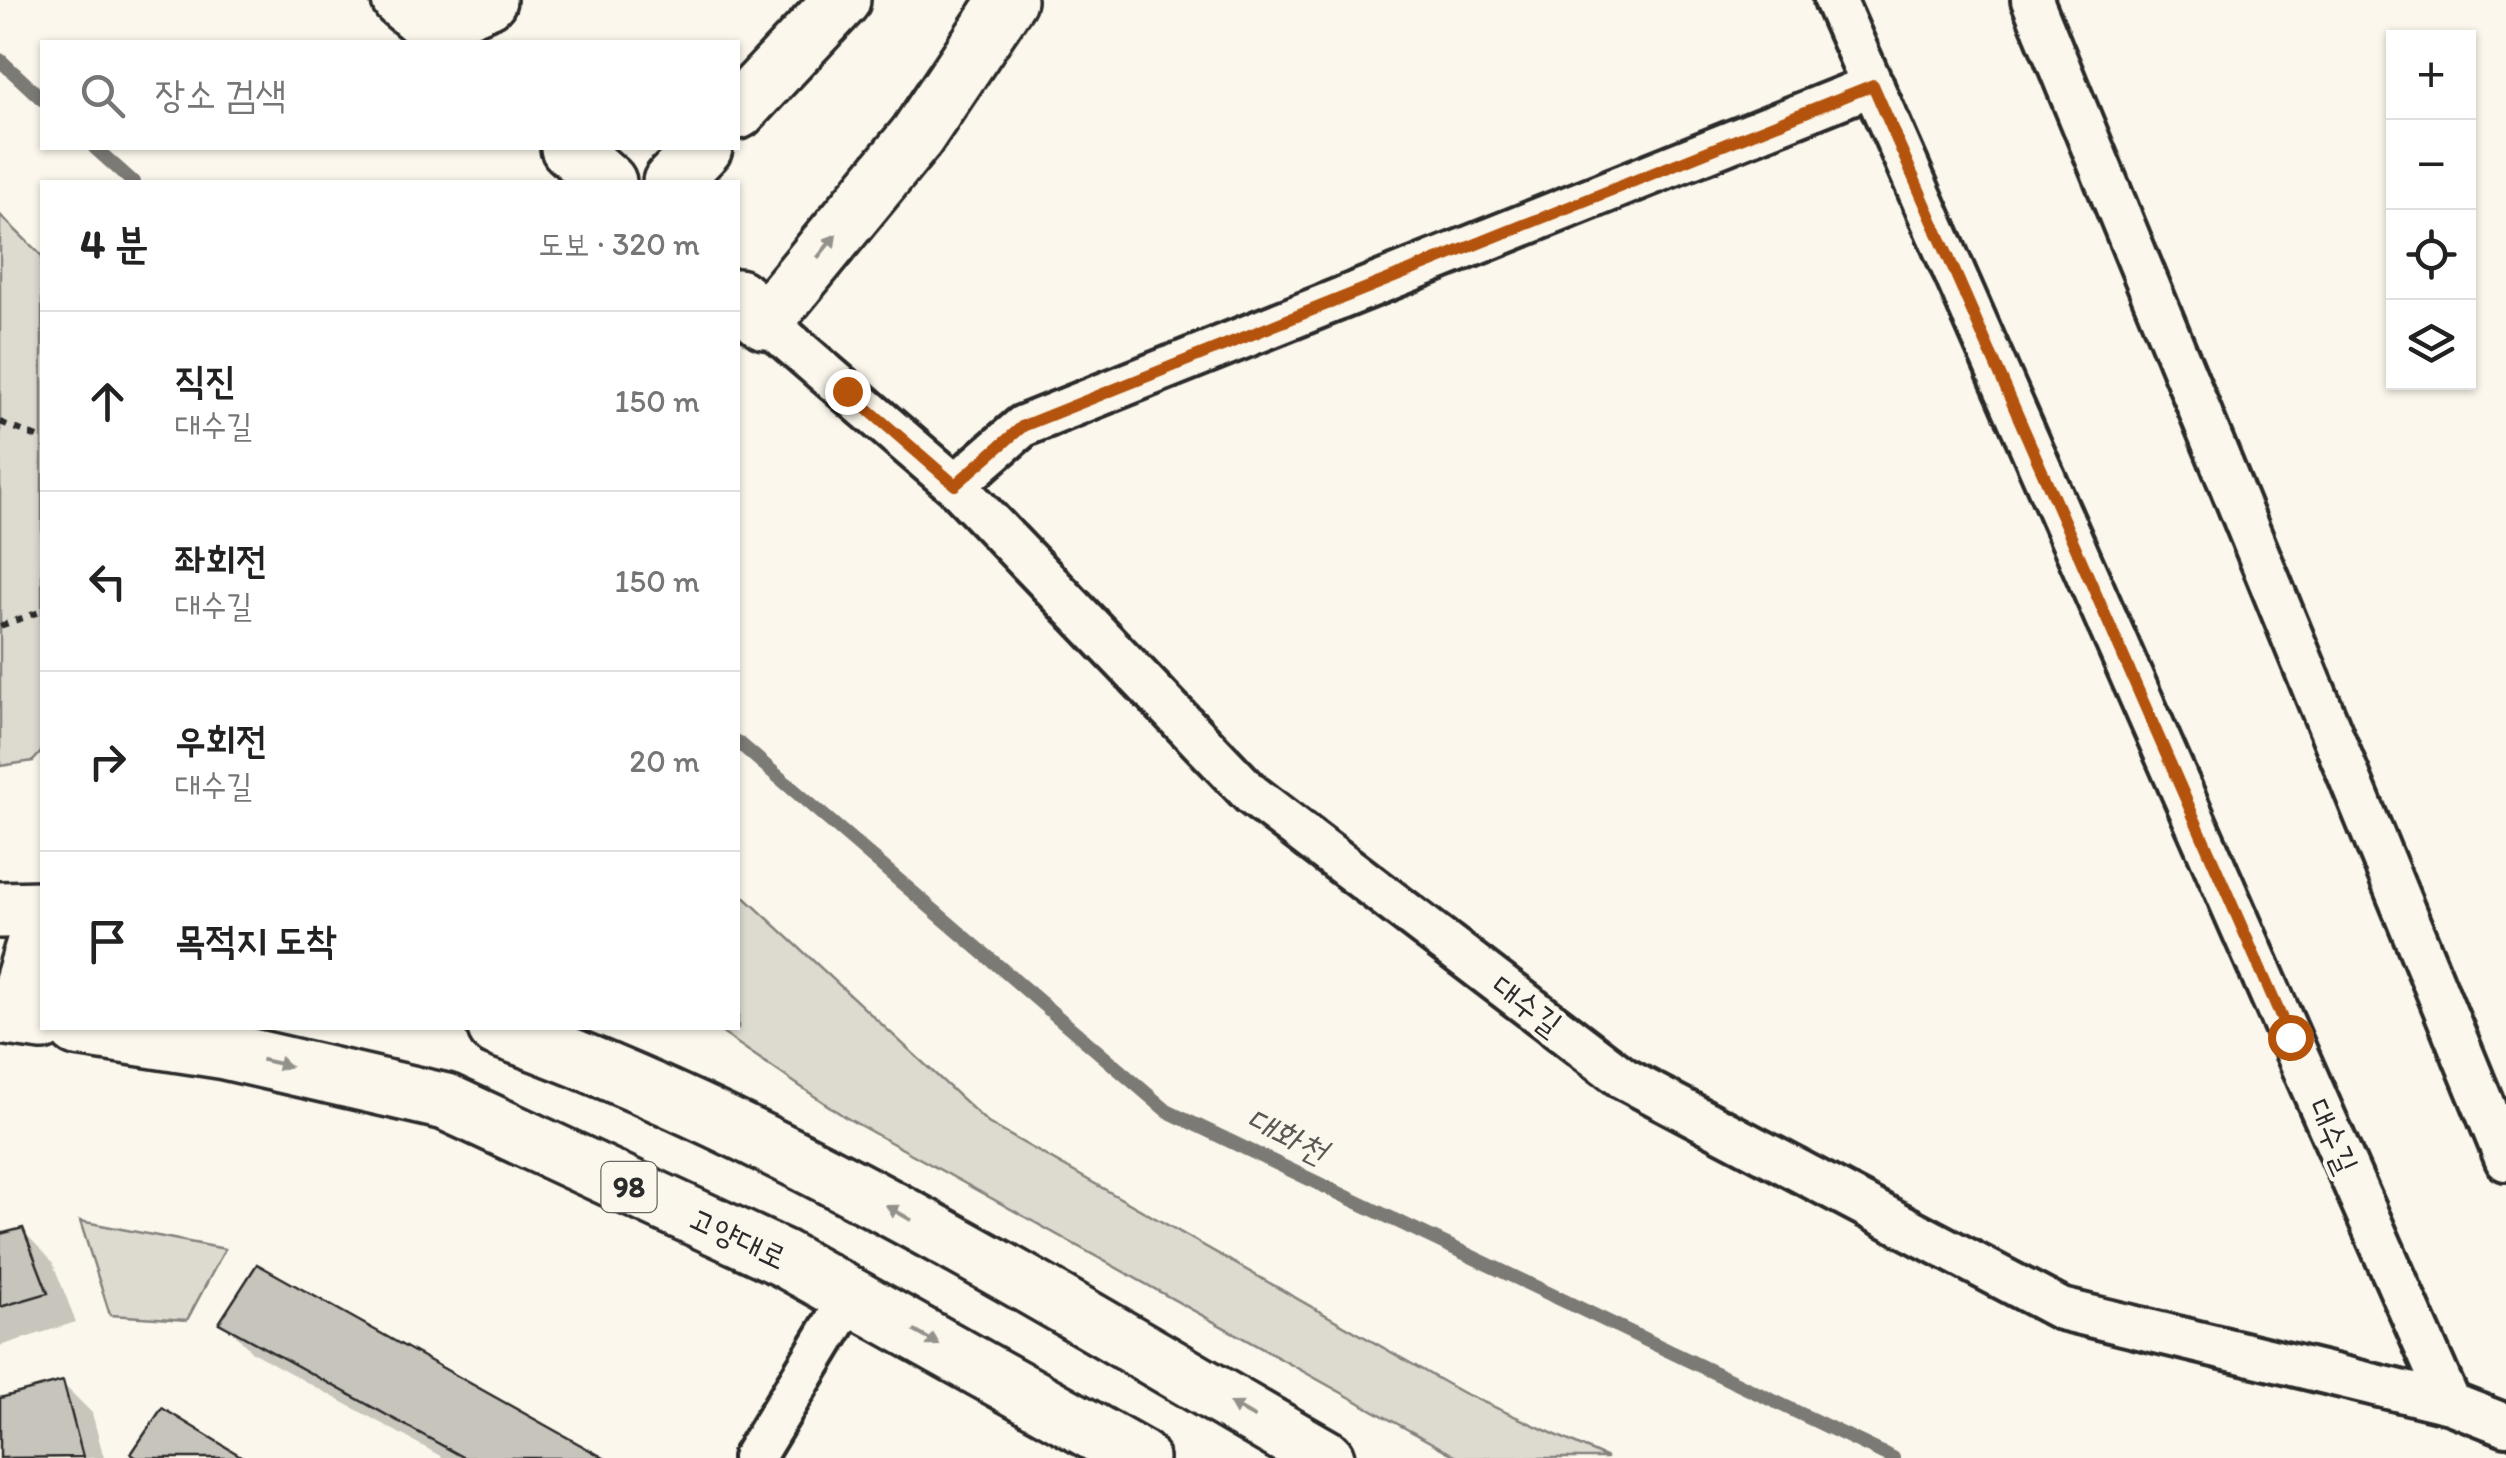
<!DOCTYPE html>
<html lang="ko">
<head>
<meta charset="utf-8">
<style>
  :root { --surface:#fff; --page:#f2f2f2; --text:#222; --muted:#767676; --line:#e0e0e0 }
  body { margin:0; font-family:Itim,"Poor Story",sans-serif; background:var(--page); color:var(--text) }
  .controls { position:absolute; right:30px; top:30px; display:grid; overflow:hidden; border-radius:0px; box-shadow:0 2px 8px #0004 }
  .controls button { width:90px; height:90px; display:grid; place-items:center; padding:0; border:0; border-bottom:2px solid var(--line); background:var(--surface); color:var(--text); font:50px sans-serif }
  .stop { position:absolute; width:30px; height:30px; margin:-22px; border:8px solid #b45309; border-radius:50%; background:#fff }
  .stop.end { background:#b45309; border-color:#fff; box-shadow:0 2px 10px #0008 }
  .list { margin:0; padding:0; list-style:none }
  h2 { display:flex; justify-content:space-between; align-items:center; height:130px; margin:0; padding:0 40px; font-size:42px }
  h2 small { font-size:32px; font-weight:400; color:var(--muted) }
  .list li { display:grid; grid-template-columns:65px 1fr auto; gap:30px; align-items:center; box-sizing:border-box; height:180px; padding:0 40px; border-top:2px solid var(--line) }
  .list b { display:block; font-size:38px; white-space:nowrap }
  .list p { margin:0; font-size:32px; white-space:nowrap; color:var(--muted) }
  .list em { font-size:32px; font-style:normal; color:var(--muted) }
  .icon { flex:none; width:55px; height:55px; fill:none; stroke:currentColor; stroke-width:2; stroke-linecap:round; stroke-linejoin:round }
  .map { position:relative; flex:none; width:2506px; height:1458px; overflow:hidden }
  .search { position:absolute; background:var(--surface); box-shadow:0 2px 8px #0004; left:40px; top:40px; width:700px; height:110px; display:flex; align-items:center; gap:25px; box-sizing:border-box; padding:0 35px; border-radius:0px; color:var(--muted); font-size:38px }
  .panel { position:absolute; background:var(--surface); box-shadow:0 2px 8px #0004; left:40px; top:180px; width:700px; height:850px; border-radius:0px }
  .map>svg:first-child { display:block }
  .green { fill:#dddad0; stroke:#84827e; stroke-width:2.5 }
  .shadow { fill:#0003 }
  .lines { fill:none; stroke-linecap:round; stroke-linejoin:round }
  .stream { stroke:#7b7a75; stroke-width:14 }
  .building { fill:#c7c4bc; stroke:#2b2b2b; stroke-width:2.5 }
  .street-casing { stroke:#2b2b2b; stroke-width:48 }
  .secondary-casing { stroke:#2b2b2b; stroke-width:62 }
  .primary-casing { stroke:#2b2b2b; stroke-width:62 }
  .path { stroke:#2b2b2b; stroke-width:6; stroke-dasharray:8 8; stroke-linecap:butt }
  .street { stroke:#fbf7ec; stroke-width:40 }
  .secondary { stroke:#fbf7ec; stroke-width:55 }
  .primary { stroke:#fbf7ec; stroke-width:55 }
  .oneway { fill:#93918c }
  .route { stroke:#b45309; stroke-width:12 }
  .labels { text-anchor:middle; stroke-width:8; stroke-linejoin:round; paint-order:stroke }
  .shield { fill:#fbf7ec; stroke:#696865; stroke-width:2.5 }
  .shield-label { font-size:30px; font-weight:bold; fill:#2b2b2b }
  .street-label { font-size:32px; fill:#2b2b2b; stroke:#fbf7ec }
  .water-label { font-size:35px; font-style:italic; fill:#5a5956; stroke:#fbf7ec }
</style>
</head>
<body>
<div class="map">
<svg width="2506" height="1458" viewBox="0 0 2506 1458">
  <rect width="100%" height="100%" fill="#fbf7ec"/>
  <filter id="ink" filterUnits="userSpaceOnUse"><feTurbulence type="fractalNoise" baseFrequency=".01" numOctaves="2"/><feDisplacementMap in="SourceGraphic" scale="20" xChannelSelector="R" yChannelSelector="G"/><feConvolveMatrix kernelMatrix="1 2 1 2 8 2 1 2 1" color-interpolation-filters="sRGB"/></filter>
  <g filter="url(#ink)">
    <path class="green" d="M0,215L42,256V751L33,761L0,766Z
      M738,891L988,1123L1463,1393L1607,1458H1459L845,1117L715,1028H738Z
      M80,1221L225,1249L187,1320L110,1315Z"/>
    <path class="shadow" d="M22,1230L52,1261L76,1322L0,1346V1237Z
      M223,1322L598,1458H444L252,1352Z
      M62,1383L92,1413L104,1458H0V1400Z"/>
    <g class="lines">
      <path class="stream" d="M0,60L42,99
        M95,148L133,182
        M738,742L1167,1111L1893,1458"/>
    </g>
    <path class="building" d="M23,1228L48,1293L0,1307V1234Z
      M257,1264L604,1458H465L219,1323Z
      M63,1381L83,1457L0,1458V1398Z
      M162,1408L244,1458H137L131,1454Z"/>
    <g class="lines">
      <g class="street-casing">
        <path id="street" d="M1835,0L2450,1403
          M2032,0L2506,1160
          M765,321L955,485L1251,794L1623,1078L2061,1309L2450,1403L2506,1425
          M955,485L1023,426L1873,85
          M753,1458L851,1296"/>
      </g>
      <g class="secondary-casing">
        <path id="secondary" d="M400,0L450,42
          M429,25L488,0
          M738,111L842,0
          M569,148L608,182
          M671,182L704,148
          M738,297L765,321L917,136L1008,0
          M12,1017L42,919"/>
      </g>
      <g class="primary-casing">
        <path id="primary" d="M0,910L42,909
          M0,1016L42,1022
          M77,1028L220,1050L446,1102L783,1258L1140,1458
          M496,1028C791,1134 1056,1303 1326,1458"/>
      </g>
      <path class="path" d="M0,422L42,439
        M0,626L42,611"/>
      <use href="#street" class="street"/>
      <use href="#secondary" class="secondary"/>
      <use href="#primary" class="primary"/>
    </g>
    <defs><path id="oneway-solid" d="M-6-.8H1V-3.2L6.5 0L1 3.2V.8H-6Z" transform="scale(2.5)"/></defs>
    <g class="oneway">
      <use href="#oneway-solid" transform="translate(827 246) rotate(-51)"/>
      <use href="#oneway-solid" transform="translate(276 1063) rotate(13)"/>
      <use href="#oneway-solid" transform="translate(899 1213) rotate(-150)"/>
      <use href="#oneway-solid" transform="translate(927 1338) rotate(29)"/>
      <use href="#oneway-solid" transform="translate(1242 1410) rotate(-150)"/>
    </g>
  </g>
  <g class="lines" filter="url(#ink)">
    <path class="route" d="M847,391L955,485L1023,426L1873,85L2290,1037"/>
  </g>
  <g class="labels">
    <rect class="shield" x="601.5" y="1162" width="55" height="50" rx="8"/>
    <g class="shield-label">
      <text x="629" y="1197">98</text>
    </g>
    <g class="street-label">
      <text transform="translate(1527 1005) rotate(37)" y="11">대수길</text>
      <text transform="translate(2333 1136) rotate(66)" y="11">대수길</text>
      <text transform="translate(738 1238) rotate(25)" y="11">고양대로</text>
    </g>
    <g class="water-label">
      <text transform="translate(1287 1135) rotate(26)" y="12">대화천</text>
    </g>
  </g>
</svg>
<div class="controls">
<button>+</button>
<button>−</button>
<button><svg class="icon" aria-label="locate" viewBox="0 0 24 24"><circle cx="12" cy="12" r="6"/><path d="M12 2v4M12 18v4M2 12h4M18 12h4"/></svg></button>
<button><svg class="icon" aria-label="layers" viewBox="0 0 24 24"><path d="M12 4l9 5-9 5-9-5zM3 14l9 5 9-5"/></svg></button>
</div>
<div class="stop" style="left:2290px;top:1037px"></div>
<div class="stop end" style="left:847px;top:391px"></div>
<div class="search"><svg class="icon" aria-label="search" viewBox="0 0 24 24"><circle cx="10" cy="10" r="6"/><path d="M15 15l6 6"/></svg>장소 검색</div>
<section class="panel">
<h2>4 분<small>도보 · 320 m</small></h2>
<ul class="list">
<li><svg class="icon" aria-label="ahead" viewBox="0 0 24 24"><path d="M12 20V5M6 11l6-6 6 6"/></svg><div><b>직진</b><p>대수길</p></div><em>150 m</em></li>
<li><svg class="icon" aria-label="left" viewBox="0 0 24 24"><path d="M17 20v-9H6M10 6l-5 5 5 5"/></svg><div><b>좌회전</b><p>대수길</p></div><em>150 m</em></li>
<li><svg class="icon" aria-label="right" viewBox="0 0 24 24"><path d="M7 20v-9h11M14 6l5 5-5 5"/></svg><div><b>우회전</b><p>대수길</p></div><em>20 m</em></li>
<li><svg class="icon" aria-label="arrive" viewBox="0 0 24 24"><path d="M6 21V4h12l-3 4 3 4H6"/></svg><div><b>목적지 도착</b></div></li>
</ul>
</section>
</div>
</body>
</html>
